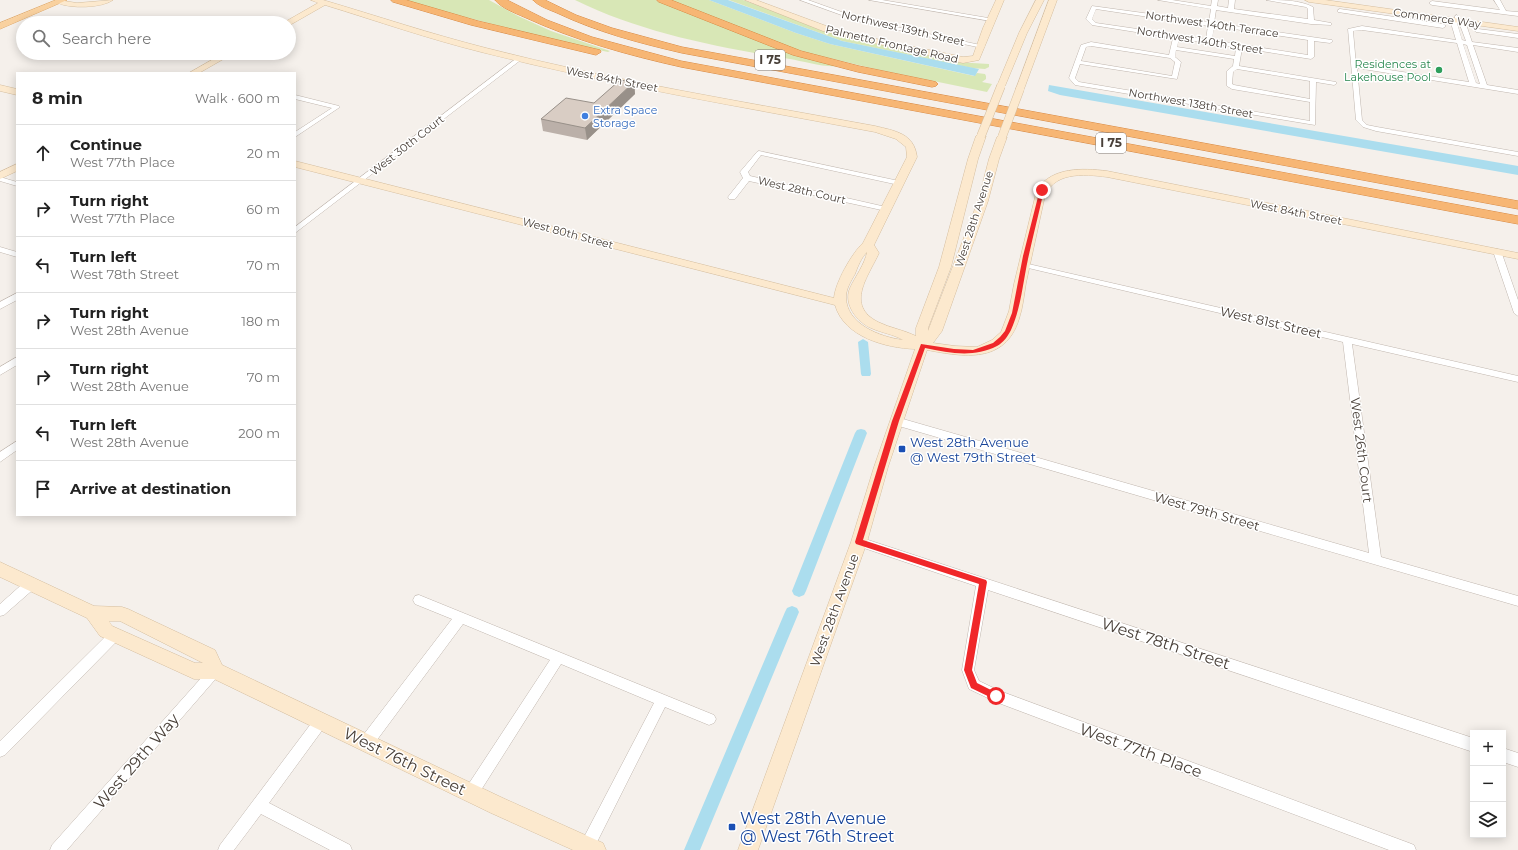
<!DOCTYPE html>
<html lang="en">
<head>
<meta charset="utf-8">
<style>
  :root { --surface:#fff; --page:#f2f2f2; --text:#222; --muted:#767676; --line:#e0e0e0 }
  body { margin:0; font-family:Montserrat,sans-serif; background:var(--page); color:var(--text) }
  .controls { position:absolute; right:12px; bottom:12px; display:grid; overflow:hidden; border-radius:0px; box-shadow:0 2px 10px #0003 }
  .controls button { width:36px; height:36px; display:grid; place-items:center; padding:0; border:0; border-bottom:1px solid var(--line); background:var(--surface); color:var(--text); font:20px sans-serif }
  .stop { position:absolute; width:12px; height:12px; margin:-9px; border:3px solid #f02729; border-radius:50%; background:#fff }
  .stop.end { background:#f02729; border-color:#fff; box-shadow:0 1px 4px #0008 }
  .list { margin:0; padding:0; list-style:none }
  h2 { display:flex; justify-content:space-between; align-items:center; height:52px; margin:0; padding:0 16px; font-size:17px }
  h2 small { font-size:13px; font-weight:400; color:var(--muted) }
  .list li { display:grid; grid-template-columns:26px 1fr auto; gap:12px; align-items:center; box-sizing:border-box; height:56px; padding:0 16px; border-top:1px solid var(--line) }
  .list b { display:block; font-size:15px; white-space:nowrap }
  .list p { margin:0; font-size:13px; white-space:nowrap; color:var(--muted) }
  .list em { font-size:13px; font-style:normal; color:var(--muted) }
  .icon { flex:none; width:22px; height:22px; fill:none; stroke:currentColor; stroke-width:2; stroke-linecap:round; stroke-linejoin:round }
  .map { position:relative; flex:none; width:1518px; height:850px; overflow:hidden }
  .search { position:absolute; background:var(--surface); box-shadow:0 2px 10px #0003; left:16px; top:16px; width:280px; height:44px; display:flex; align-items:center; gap:10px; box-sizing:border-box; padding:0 14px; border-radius:22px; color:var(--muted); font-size:15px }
  .panel { position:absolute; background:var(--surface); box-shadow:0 2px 10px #0003; left:16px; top:72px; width:280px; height:444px; border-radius:0px }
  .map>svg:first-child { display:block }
  .green { fill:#d8e7b6 }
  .water { fill:#abddee }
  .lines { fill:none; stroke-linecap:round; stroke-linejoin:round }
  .canal { fill:#abddee; fill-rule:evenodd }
  .street-casing { stroke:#c0b6ae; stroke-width:1 }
  .secondary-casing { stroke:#d5be9f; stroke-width:1 }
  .primary-casing { stroke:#dfab6f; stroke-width:1 }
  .highway-casing { stroke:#d78943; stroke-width:1 }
  .street { fill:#fff; fill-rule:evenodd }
  .secondary { fill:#fce9ce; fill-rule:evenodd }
  .primary { fill:#f9d19f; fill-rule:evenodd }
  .highway { fill:#f7b674; fill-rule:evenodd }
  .secondary-bridge-casing { stroke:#d5be9f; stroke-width:9; stroke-linecap:butt }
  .secondary-bridge { stroke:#fce9ce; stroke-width:8 }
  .wall { fill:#bbb0a9 }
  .shaded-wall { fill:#989089 }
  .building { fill:#d9cdc4; stroke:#989089 }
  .route { fill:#f02729 }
  .leisure-dot { fill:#2e9e5b; stroke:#fff; stroke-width:1.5 }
  .shop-dot { fill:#3f7fe0; stroke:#fff; stroke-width:1.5 }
  .transit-dot { fill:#1a4fb4; stroke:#fff; stroke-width:1.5 }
  .labels { text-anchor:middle; stroke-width:3; stroke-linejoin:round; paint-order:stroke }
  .far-street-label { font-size:11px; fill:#494039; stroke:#fff }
  .far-leisure-label { font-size:11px; fill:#27864d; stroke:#fff; text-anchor:end }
  .far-shop-label { font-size:11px; fill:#366cbe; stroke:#fff; text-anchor:start }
  .shield { fill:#fff; stroke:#807974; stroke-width:1 }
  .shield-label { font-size:12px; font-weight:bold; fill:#494039 }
  .street-label { font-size:13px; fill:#494039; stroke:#fff }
  .transit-label { font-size:13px; fill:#164399; stroke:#fff; text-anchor:start }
  .near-street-label { font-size:16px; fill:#494039; stroke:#fff }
  .near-transit-label { font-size:16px; fill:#164399; stroke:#fff; text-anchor:start }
</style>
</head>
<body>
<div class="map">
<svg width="1518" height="850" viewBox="0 0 1518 850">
  <rect width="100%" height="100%" fill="#f5f0eb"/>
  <path class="green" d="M403,0H489L518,16L551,31L610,51L608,52C539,37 471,19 403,0Z
    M575,0H656L838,66C826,68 802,61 790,59C717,47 642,33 575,0Z
    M670,0H709L796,33L830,44L974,76L977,73L985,74L986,76V79L982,82L992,84L987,92L875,69L808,53L788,47Z
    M729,0H743L838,34L955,62L989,64V67L985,69L972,68L842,41Z"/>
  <path class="water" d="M709,0H728L842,41L979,69L975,76L830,44L796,33Z
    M1049,85L1518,166V175L1060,95L1048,91Z"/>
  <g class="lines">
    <path class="canal" d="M863,339L868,342L871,374L870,376H862L861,374L858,342Z
      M861,429L865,430L867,433L806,591L804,595L799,597L794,595L792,591L855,433L857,430Z
      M792,606L797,608L799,612L700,850H684L785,612L787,608Z"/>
    <g class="street-casing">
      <path id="street" d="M800,0H808L864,20L985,46L982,48L861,22Z
        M869,0H882L994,19L991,21Z
        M1158,0H1172L1211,6L1212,0H1218L1217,6L1228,8L1229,0H1235L1234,9L1308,19V9L1306,7L1266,0C1281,0 1300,0 1313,7L1314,20L1331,23V25L1311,24L1216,10L1214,23L1332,40L1333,41L1330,43L1314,41V57L1311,59L1242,48L1239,66L1336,82V84L1334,85L1316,82L1315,125L1075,85L1069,78L1081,45L1091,42L1169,55L1173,38L1092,25L1086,19L1092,6L1209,22L1211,9ZM1096,9L1208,26L1206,39L1096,23L1092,19ZM1214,26L1308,40V55L1212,40ZM1179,39L1236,47L1235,56L1177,47ZM1091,46L1170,58L1175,62L1172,76L1081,61L1086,47ZM1176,50L1234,59L1233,66L1227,71V86L1232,89L1310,102V121L1079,82L1075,78L1080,64L1177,79L1181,62L1175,57ZM1237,69L1310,81V99L1234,85L1232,84L1233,72Z
        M1494,0H1500L1506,11L1518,12V16L1432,5L1429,3L1432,1L1500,10Z
        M1340,9L1443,24L1446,26L1443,28L1338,12V10Z
        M1457,15L1466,24L1472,42L1518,48V52L1473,45L1487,85L1518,90V94L1357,68L1362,120L1367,125L1377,127L1518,152V156L1376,131L1363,127L1356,120L1348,29L1362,26L1456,40L1451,23L1455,20V16ZM1457,23L1460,25L1466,41L1462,40ZM1362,30L1457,43L1469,82L1356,65L1353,31ZM1463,44L1467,45L1480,84L1476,83Z
        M1478,29L1518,34V38L1476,32L1475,31Z
        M517,58L522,59L295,233V227Z
        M295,95L339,106L340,107L295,137V132L332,108L295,99Z
        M759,151L899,181L903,183L899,185L761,155L748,172L750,176L886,207L890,209L886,211L749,181L735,199H729L728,197L743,178L740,172L757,152Z
        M0,177L17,182V186L0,181Z
        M0,247L17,252V257L0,252Z
        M1494,249H1497L1501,251L1518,300V316L1514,313L1493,251Z
        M1021,263H1024L1518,376V382L1352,344L1381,557L1518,596V606L892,424L891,421L892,418L896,417L1369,553L1343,342L1024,267H1021L1020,265Z
        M17,293V300L0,309V302Z
        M17,357V365L0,375V367Z
        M17,441V450L0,462V452Z
        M859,537L1473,738V752L988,590L974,670L979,681L1000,691L1409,843L1414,845L1416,850H1389L996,702L969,689L962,670L976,586L855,545L853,542L855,539Z
        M32,578L36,579L38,583L36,587L4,615L0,616V604L28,579Z
        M419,595L714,715L716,719L714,723L709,725L665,707L593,850H581L580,846L582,841L654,703L561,664L476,798L471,800L466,798L464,793L466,788L550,660L463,624L371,748L366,750L361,748L359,743L361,738L452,619L415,604L413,600L415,596Z
        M115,630L119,631L121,635L119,639L5,755L0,757V741L111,631Z
        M215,665L219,667L221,671L219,675L67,850H50L52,845L211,667Z
        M321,715L326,717L328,721L326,725L269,803L350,845L352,850H330L261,814L234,850H218L220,845L316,717Z
        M1503,748L1518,753V767L1503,762Z"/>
    </g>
    <g class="secondary-casing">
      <path id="secondary" d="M58,0L77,3L113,0C102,8 70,9 58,3Z
        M311,0H323C377,16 431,34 486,48C614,81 745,102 875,126C895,131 914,133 917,157L874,245L879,253C868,277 845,305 878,322C890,328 904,330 916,336V328L939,267L968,159L976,136L981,133L986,136L978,159L951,267L928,328V331L978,201L989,159L997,137L1002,134L1005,135L1007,137L999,159L988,201L942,331L933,343L955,346L977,347L992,340L1001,332L1009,311L1014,284L1037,189C1053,167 1082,168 1107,171L1518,253V259L1107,177C1084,174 1051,171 1044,200C1038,228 1032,255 1026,283C1024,295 1023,307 1019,319C1005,364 964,357 927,350L888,467L867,542L758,850H738L851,542L874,467L915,349C886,348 844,337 835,305L295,167V161L834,298C835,283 852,253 863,243L907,157L906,147L896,139L875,132C743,107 611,85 481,52C429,39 377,21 325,5L290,25L289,23H283L318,3ZM867,252C865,264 855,277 850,288C843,304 857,322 871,328C882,333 893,334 903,340C880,337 846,324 846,297C846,289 851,281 855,274C858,266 861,258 867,252Z
        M745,0H756L829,27L848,33L963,57L973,56L983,28L996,0H1004L979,60L963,63L847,37L823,31Z
        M1036,0H1044L1027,33L1005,86L1001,89L998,88L997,86L1019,33Z
        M1049,0H1057L1024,89L1023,91H1017L1016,89Z
        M1305,0H1325L1518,27V31L1309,2Z
        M224,53H234L199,73H189Z
        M0,85L17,89V95L0,91Z
        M17,164V171L0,179V172Z
        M0,562L94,606L122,607L128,609L215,650L222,665L505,799L603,843L606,850H573L491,813L214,679H194L100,636L87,618L0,577ZM109,621H120L203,663H195L112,626Z"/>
    </g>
    <g class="primary-casing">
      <path id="primary" d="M56,0H67L0,29V23Z"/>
    </g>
    <g class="highway-casing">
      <path id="highway" d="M391,0H406L478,21L600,50L601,52L596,55L471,25L393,2Z
        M495,0H507L547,20L592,37L681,61L1518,216V224L681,67C627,55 574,40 524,17C515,13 501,8 495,0Z
        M533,0H545L576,15L612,28L682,47L1518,201V209L682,53C639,43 597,32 557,13C550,10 538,6 533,0Z
        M657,0H671L801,51L859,66L932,81L936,82L938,84L936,86L932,87L858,72L793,55L659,2Z"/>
    </g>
    <use href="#street" class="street"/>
    <use href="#secondary" class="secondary"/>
    <use href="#primary" class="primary"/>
    <use href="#highway" class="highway"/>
    <g class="secondary-bridge-casing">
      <path id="secondary-bridge" d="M981,136L1001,86
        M1002,137L1020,89"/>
    </g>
    <use href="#secondary-bridge" class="secondary-bridge"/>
  </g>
  <path class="wall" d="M634,82L635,94L587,140L543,131L541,119L594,103Z"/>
  <path class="shaded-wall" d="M634,82L635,94L587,140L585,128Z"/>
  <path class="building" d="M620,80L634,82L585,128L541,119L566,98L594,103Z"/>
  <path class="route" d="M1040,189L1044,190C1039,213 1033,236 1028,259C1023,282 1021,308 1011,330C1008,336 1003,343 997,346C973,358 950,353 925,348L899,421L863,540L986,580L987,582L972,670L977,683L999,694L1000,696L996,700L971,688L964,670L979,584L856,544L855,542L892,421L921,344L954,349L973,350L993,343L1000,337L1005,331L1012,313L1023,256Z"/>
  <circle class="leisure-dot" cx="1439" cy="70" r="4"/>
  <circle class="shop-dot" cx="585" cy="116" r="4"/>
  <g class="transit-dot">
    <rect x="898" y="445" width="8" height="8" rx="2"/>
    <rect x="728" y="823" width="8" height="8" rx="2"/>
  </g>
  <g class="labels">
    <g class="far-street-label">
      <text transform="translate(1437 18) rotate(8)" y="4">Commerce Way</text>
      <text transform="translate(1212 24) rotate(8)" y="4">Northwest 140th Terrace</text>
      <text transform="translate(903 28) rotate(13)" y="4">Northwest 139th Street</text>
      <text transform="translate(1200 40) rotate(9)" y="4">Northwest 140th Street</text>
      <text transform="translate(892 44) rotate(13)" y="4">Palmetto Frontage Road</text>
      <text transform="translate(612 79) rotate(11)" y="4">West 84th Street</text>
      <text transform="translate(1191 103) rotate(10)" y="4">Northwest 138th Street</text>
      <text transform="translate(407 145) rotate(-38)" y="4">West 30th Court</text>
      <text transform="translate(802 190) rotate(13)" y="4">West 28th Court</text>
      <text transform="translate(1296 212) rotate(11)" y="4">West 84th Street</text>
      <text transform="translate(974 219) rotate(-72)" y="4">West 28th Avenue</text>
      <text transform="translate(568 233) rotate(15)" y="4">West 80th Street</text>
    </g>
    <g class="far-leisure-label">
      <text x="1431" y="68">Residences at<tspan x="1431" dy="13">Lakehouse Pool</tspan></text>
    </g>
    <g class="far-shop-label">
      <text x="593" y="114">Extra Space<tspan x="593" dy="13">Storage</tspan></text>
    </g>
    <g class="shield">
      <rect x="755" y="50" width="30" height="20" rx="3"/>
      <rect x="1096" y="133" width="30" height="20" rx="3"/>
    </g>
    <g class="shield-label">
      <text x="770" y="64">I 75</text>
      <text x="1111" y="147">I 75</text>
    </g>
    <g class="street-label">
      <text transform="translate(1271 322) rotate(13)" y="5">West 81st Street</text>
      <text transform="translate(1362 450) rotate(83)" y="5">West 26th Court</text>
      <text transform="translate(1207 511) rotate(16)" y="5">West 79th Street</text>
      <text transform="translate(834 610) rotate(-70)" y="5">West 28th Avenue</text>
    </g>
    <g class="transit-label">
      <text x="910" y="447">West 28th Avenue<tspan x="910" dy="15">@ West 79th Street</tspan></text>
    </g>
    <g class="near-street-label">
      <text transform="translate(1166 643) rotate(18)" y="6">West 78th Street</text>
      <text transform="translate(1141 750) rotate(20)" y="6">West 77th Place</text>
      <text transform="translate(136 761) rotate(-49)" y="6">West 29th Way</text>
      <text transform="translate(405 761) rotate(26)" y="6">West 76th Street</text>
    </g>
    <g class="near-transit-label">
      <text x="740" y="824">West 28th Avenue<tspan x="740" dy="18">@ West 76th Street</tspan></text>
    </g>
  </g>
</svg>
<div class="controls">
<button>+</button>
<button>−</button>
<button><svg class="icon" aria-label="layers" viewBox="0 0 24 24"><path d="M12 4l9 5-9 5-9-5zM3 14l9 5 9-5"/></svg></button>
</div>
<div class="stop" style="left:996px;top:696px"></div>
<div class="stop end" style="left:1042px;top:190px"></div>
<div class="search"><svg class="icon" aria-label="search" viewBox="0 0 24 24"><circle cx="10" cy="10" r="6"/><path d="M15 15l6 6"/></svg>Search here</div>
<section class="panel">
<h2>8 min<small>Walk · 600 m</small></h2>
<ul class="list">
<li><svg class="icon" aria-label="ahead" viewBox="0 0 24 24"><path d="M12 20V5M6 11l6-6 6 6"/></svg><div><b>Continue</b><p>West 77th Place</p></div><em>20 m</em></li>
<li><svg class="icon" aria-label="right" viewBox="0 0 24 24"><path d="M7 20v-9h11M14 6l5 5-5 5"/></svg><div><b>Turn right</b><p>West 77th Place</p></div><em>60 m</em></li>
<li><svg class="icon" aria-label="left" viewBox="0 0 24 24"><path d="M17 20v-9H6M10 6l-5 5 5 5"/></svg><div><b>Turn left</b><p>West 78th Street</p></div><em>70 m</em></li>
<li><svg class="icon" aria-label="right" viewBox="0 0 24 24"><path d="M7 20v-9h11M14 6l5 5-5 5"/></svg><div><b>Turn right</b><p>West 28th Avenue</p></div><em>180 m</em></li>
<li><svg class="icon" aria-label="right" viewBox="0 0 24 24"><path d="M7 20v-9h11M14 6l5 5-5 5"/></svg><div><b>Turn right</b><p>West 28th Avenue</p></div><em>70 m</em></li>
<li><svg class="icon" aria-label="left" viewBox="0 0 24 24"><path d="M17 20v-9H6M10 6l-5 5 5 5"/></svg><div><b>Turn left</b><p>West 28th Avenue</p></div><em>200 m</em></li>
<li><svg class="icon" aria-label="arrive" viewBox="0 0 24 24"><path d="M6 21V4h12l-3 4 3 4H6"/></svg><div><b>Arrive at destination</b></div></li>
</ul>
</section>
</div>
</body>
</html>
